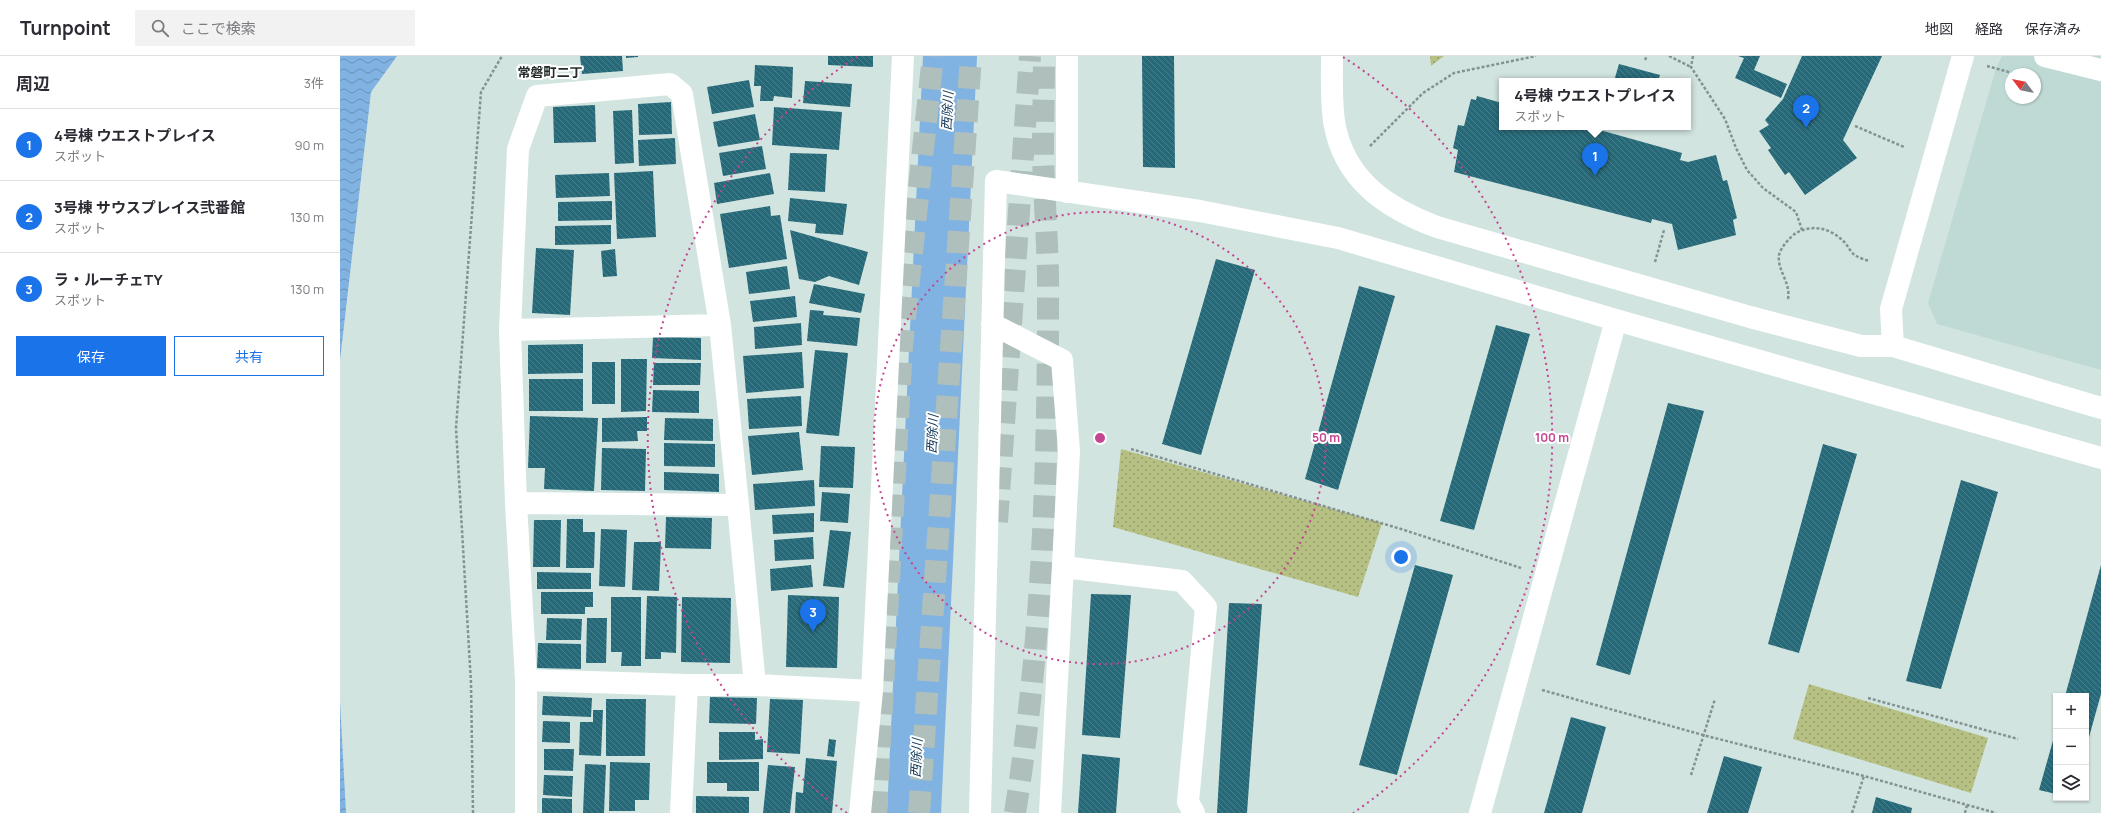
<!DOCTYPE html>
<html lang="ja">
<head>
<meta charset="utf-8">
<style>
  :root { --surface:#fff; --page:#f2f2f3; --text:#2b2b33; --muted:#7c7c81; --line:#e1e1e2; --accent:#1a73e8 }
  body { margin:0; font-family:Manrope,"Noto Sans JP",sans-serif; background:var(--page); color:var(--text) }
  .controls { position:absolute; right:12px; bottom:12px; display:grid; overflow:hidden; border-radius:0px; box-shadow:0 1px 3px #0004 }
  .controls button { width:36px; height:36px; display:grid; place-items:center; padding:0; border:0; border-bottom:1px solid var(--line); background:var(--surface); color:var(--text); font:20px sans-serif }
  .compass { position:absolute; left:1665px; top:12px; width:36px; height:36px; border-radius:50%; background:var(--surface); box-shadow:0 1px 3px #0004; rotate:302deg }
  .you { position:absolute; left:1061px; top:501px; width:14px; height:14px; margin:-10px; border:3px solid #fff; border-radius:50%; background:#1a73e8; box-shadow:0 0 0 6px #1a73e833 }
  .badge { display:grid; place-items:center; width:26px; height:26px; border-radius:50%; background:var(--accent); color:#fff; font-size:13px; font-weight:700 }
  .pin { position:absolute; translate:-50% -33px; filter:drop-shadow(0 1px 2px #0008) }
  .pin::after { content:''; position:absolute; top:21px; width:14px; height:12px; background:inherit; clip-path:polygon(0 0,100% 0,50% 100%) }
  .popup { position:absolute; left:1159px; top:22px; width:192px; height:52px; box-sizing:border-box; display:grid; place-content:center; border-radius:0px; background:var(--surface); filter:drop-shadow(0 1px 3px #0005); font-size:13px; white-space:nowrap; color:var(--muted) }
  .popup b { font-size:15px; color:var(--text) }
  .popup::after { content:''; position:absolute; left:50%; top:100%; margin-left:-8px; border:8px solid transparent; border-top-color:var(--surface) }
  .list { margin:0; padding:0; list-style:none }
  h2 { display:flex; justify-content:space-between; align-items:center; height:52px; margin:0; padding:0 16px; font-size:17px }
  h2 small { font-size:13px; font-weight:400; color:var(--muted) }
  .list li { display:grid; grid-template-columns:26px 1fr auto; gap:12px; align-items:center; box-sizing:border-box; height:72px; padding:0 16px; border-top:1px solid var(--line) }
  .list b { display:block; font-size:15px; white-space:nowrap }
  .list p { margin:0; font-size:13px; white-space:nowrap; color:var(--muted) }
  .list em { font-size:13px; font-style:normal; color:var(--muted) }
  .actions { display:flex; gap:8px; padding:12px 16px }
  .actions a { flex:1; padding:9px 0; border:1px solid var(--accent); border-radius:0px; text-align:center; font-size:14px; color:var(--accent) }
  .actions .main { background:var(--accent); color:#fff }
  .icon { flex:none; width:22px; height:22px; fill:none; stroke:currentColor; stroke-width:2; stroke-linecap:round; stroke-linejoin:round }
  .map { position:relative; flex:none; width:1761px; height:757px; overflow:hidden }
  header { display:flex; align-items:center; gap:24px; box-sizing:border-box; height:56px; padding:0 20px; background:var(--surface); border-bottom:1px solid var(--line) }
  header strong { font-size:19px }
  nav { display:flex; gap:22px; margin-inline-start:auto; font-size:14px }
  .search { width:280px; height:36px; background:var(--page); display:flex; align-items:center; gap:10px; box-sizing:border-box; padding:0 14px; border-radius:0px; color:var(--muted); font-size:15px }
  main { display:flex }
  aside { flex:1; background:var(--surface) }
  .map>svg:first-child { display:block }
  .built { fill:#bfdad5; fill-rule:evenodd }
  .park { fill:url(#park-dots) }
  .water { fill:url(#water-waves) }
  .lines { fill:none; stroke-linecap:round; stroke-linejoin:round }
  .river { stroke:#80b2e2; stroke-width:54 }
  .building { fill:url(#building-back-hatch) }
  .highway-tunnel { stroke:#aebfbc; stroke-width:22; stroke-dasharray:22 11; stroke-linecap:butt }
  .path { stroke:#859290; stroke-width:2.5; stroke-dasharray:3 2; stroke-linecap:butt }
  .minor { stroke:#fff; stroke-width:22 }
  .ring { fill:none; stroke:#c44590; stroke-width:2; stroke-dasharray:2 4 }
  .labels { text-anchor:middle; stroke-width:4; stroke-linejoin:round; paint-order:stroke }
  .neighbourhood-label { font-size:13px; font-weight:bold; fill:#242b2a; stroke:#fff }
  .water-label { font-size:13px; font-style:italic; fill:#143859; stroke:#fff }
  .centre { fill:#c44590; stroke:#fff; stroke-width:2 }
  .ring-label { font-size:12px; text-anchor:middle; font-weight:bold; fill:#c44590; stroke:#fff; stroke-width:4; stroke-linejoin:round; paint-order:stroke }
</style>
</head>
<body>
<header>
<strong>Turnpoint</strong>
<div class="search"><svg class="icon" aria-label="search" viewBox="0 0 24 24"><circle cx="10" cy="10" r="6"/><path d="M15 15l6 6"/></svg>ここで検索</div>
<nav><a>地図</a><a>経路</a><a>保存済み</a></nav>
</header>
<main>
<aside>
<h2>周辺<small>3件</small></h2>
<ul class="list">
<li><span class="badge">1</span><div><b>4号棟 ウエストプレイス</b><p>スポット</p></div><em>90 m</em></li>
<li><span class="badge">2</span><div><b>3号棟 サウスプレイス弐番館</b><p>スポット</p></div><em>130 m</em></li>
<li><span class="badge">3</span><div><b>ラ・ルーチェTY</b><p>スポット</p></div><em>130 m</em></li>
</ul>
<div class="actions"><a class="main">保存</a><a>共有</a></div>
</aside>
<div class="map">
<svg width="1761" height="757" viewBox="0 0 1761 757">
  <defs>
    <pattern id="park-dots" width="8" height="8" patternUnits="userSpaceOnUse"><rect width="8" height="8" fill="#b5c082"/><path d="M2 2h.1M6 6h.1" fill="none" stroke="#939c6b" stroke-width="1.8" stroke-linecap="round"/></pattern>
    <pattern id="water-waves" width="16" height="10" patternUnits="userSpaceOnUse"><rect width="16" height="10" fill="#80b2e2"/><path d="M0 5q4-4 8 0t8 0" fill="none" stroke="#6991b7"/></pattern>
    <pattern id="building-back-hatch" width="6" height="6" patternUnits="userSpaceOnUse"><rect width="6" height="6" fill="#266978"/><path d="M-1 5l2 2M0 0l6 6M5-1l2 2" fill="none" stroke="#4c7e8a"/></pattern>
  </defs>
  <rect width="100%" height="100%" fill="#d1e4e0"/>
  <path class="built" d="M1662,0H1761V314L1597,268L1588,247L1656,12ZM1671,18H1695V42H1671Z"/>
  <path class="park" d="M1090,0H1104L1091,10Z
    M781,393L1042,467L1018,541L773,471Z
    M1469,628L1648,682L1631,737L1453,683Z"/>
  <path class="water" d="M0,0H57L31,36L0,304Z
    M0,646L6,757H0Z"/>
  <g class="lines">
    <path class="river" d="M574,757L610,0"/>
  </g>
  <path class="building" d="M240,0H282L283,15L242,18Z
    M286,0H298V1L286,2Z
    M488,0H533V11L488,9Z
    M802,0H834L835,112L803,111Z
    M1398,0H1420L1414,14L1447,28L1441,42L1395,22L1404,2Z
    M1462,0H1542L1503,84L1517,102L1465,139L1449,116L1445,119L1428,94L1431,92L1419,75L1429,69L1425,64L1443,43Z
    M1279,8L1320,19L1318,25H1274Z
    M415,9L453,11L452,42L434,40L433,45H420L421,30H414Z
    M409,24L414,51L372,58L367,31Z
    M465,25L512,28L510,51L463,47Z
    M1137,40L1162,47V71H1249L1342,97L1340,104L1348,106L1376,99L1383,125L1387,124L1397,162L1393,164L1396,179L1338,194L1332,168L1312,163L1311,167L1114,116L1118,94L1113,92L1118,69L1124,70L1131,43L1136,44Z
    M331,46L332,78L299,79L298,48Z
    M255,49L256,86L214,87L213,51Z
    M434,51L502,56L499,94L432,89Z
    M292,54L294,107L275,108L273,55Z
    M415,58L420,84L378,91L373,66Z
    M335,82L336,108L299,110L298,84Z
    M422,90L426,113L383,120L379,97Z
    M450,97L487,98L485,136L448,134Z
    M313,115L316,181L277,183L274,117Z
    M269,117L270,140L216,142L215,119Z
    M430,117L434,138L377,148L374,127Z
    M450,142L507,148L503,179L475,177L476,168L448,165Z
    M272,145V164L218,165V146Z
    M430,150L431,160L440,159L447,203L389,212L380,158Z
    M271,169V188L215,189V170Z
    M450,174L528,196L519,229L489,220L475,226L459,223Z
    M196,192L234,194L230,259L192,257Z
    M275,193L277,220L263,221L261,195Z
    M876,203L915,214L861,399L822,388Z
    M447,210L450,233L409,238L406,216Z
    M474,228L525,238L521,257L469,247Z
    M1019,230L1055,240L998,434L965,423Z
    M455,240L457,261L413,266L410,245Z
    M470,254L484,255L483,259L520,262L517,290L467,285Z
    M461,267L462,289L415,293L414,271Z
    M1156,269L1190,278L1134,474L1100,465Z
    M313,281L361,282V304L312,302Z
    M243,288V317L188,318V289Z
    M475,294L508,297L499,380L466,377Z
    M462,296L464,332L406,337L403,300Z
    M281,303H307L306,355L281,356Z
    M252,306H275V348H252Z
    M314,307H361L360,329H313Z
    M189,323H243V355H189Z
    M313,334L359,335V357L312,356Z
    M461,340L462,370L409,373L407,343Z
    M1328,347L1364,355L1290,619L1256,609Z
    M190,360L258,362L254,435L204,433L205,412H188Z
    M307,361V375H297L298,385L262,386V362Z
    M325,362L373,363V385L324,384Z
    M459,376L463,414L412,419L408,380Z
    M324,387L375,388V411L324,410Z
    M1483,388L1517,398L1459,597L1428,588Z
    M481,390L515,391L513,432L479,431Z
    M262,392L306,393L305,435L261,434Z
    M324,416L379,418V436L324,434Z
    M474,424L475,450L415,454L413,428Z
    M1621,424L1658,436L1601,633L1566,625Z
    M482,436L510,438L508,467L480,465Z
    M474,457V476L433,478L432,459Z
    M326,461L372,462L371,493L325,492Z
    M227,463H243V476H255L254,512H226Z
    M194,464H221L220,511H193Z
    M261,473L287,474L285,531L259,530Z
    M490,474L511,476L504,532L483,530Z
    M473,481L474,503L435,505L434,484Z
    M294,486H321L319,535L292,534Z
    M471,509L473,531L431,535L430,513Z
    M1075,509L1113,519L1057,719L1019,709Z
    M1761,509V638L1746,692V640H1725Z
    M197,516L251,517V533H197Z
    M201,536H253V551H245V558H201Z
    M751,538L791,539L780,682L742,679Z
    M448,539L499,541L497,612L446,611Z
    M307,540L337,541L336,597L321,596V603H305Z
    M271,541H301V610H281L282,596H271Z
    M342,541L391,542L390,607L341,606Z
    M889,547L922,548L907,757H877Z
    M207,562L242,563L241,584H206Z
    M247,562H267L266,607H246Z
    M198,587L241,588V613L197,612Z
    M203,640L252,642L251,661L202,659Z
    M370,641L417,642L416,668L369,667Z
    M266,643H306L305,700H266Z
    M430,643L463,644L460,698L427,696Z
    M253,654H263L261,700L239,699L240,666H253Z
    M1231,661L1266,671L1242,757H1204Z
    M203,665L230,666V687L202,686Z
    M1716,674V738L1699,734Z
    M379,676H415V684L423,683V703L379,704Z
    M489,683L496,684L494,701L487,700Z
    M204,693H234L233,715L204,714Z
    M742,698L780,702L776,757H738Z
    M1384,700L1422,711L1408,757H1367Z
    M466,702L497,705L492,757H455L456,736L463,737Z
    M270,706L310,707L309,744H295V755H269Z
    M367,706H419V735H387V727H367Z
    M245,708L266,709L264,757H243Z
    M428,709L455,711L450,757H423Z
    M204,719L233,720L232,741L203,739Z
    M356,740L409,741V757H356Z
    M1536,741L1572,752L1571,757H1532Z
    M202,742L232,743V757H202Z"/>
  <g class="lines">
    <path class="highway-tunnel" d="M657,466L690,0
      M536,757L562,290L593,0
      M579,757L631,0
      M675,757C702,589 708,417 708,248C709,198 704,149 703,99C703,66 704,33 704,0"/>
    <path class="path" d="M1329,0L1351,11
      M1353,0L1351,11L1385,63L1396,92L1407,114L1423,132L1456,156L1462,174
      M1305,4L1307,0
      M1647,10L1676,18
      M1515,70L1564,91
      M1030,90L1083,37L1114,17L1196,0
      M1315,206L1324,174
      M1448,243C1451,226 1437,215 1439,199C1441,191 1450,181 1456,177C1474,167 1493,173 1506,188C1509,192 1512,198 1516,200C1520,202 1525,204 1530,205
      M791,393L1061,473L1181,512
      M1202,634L1363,679L1524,720L1656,757
      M1528,642L1678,683
      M1351,719L1375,643
      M133,757L131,627L116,372L141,36L162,0
      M1512,757L1524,720
      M1625,757L1627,749"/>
    <path class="minor" d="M992,0C992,21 991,43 994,65C1003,123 1046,152 1097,171L1410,261L1521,290H1553
      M1623,0L1551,253L1553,290L1761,352
      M1705,0L1761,14
      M727,136V0
      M652,268L722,304L729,395L710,757
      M380,269L398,449
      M170,274L380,269L342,38L330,28L197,40L178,93L170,274L176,447L186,624V757
      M176,447L398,449L415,629L532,635
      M723,511L842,525L866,551L848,746L854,757
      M186,624L347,629L341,757
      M347,629H415
      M520,757L532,635L563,0
      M640,757L656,125L860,155L998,182L1276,264L1761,402
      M1140,757L1276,264"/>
  </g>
  <g class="ring">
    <circle cx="760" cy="382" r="226"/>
    <path d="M507 757A452 452 0 0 1 517 1M1003 1A452 452 0 0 1 1013 757"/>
  </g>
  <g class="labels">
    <g class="neighbourhood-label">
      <text x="210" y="21">常磐町二丁</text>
    </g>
    <g class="water-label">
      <text transform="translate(607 55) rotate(-87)" y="5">西除川</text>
      <text transform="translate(592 378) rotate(-87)" y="5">西除川</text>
      <text transform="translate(576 702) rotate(-87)" y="5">西除川</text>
    </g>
  </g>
  <circle cx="760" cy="382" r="6" class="centre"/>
  <g class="ring-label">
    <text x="986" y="386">50 m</text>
    <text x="1212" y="386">100 m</text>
  </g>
</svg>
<div class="controls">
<button>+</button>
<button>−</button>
<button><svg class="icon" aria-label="layers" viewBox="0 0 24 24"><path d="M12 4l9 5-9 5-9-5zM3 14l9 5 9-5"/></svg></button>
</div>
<svg class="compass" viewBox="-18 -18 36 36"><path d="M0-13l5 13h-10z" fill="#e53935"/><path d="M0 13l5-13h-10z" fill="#7c7c81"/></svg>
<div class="you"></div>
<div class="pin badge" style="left:1255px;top:120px">1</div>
<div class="popup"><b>4号棟 ウエストプレイス</b>スポット</div>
<div class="pin badge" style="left:1466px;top:72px">2</div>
<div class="pin badge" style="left:473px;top:576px">3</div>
</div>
</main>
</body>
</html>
